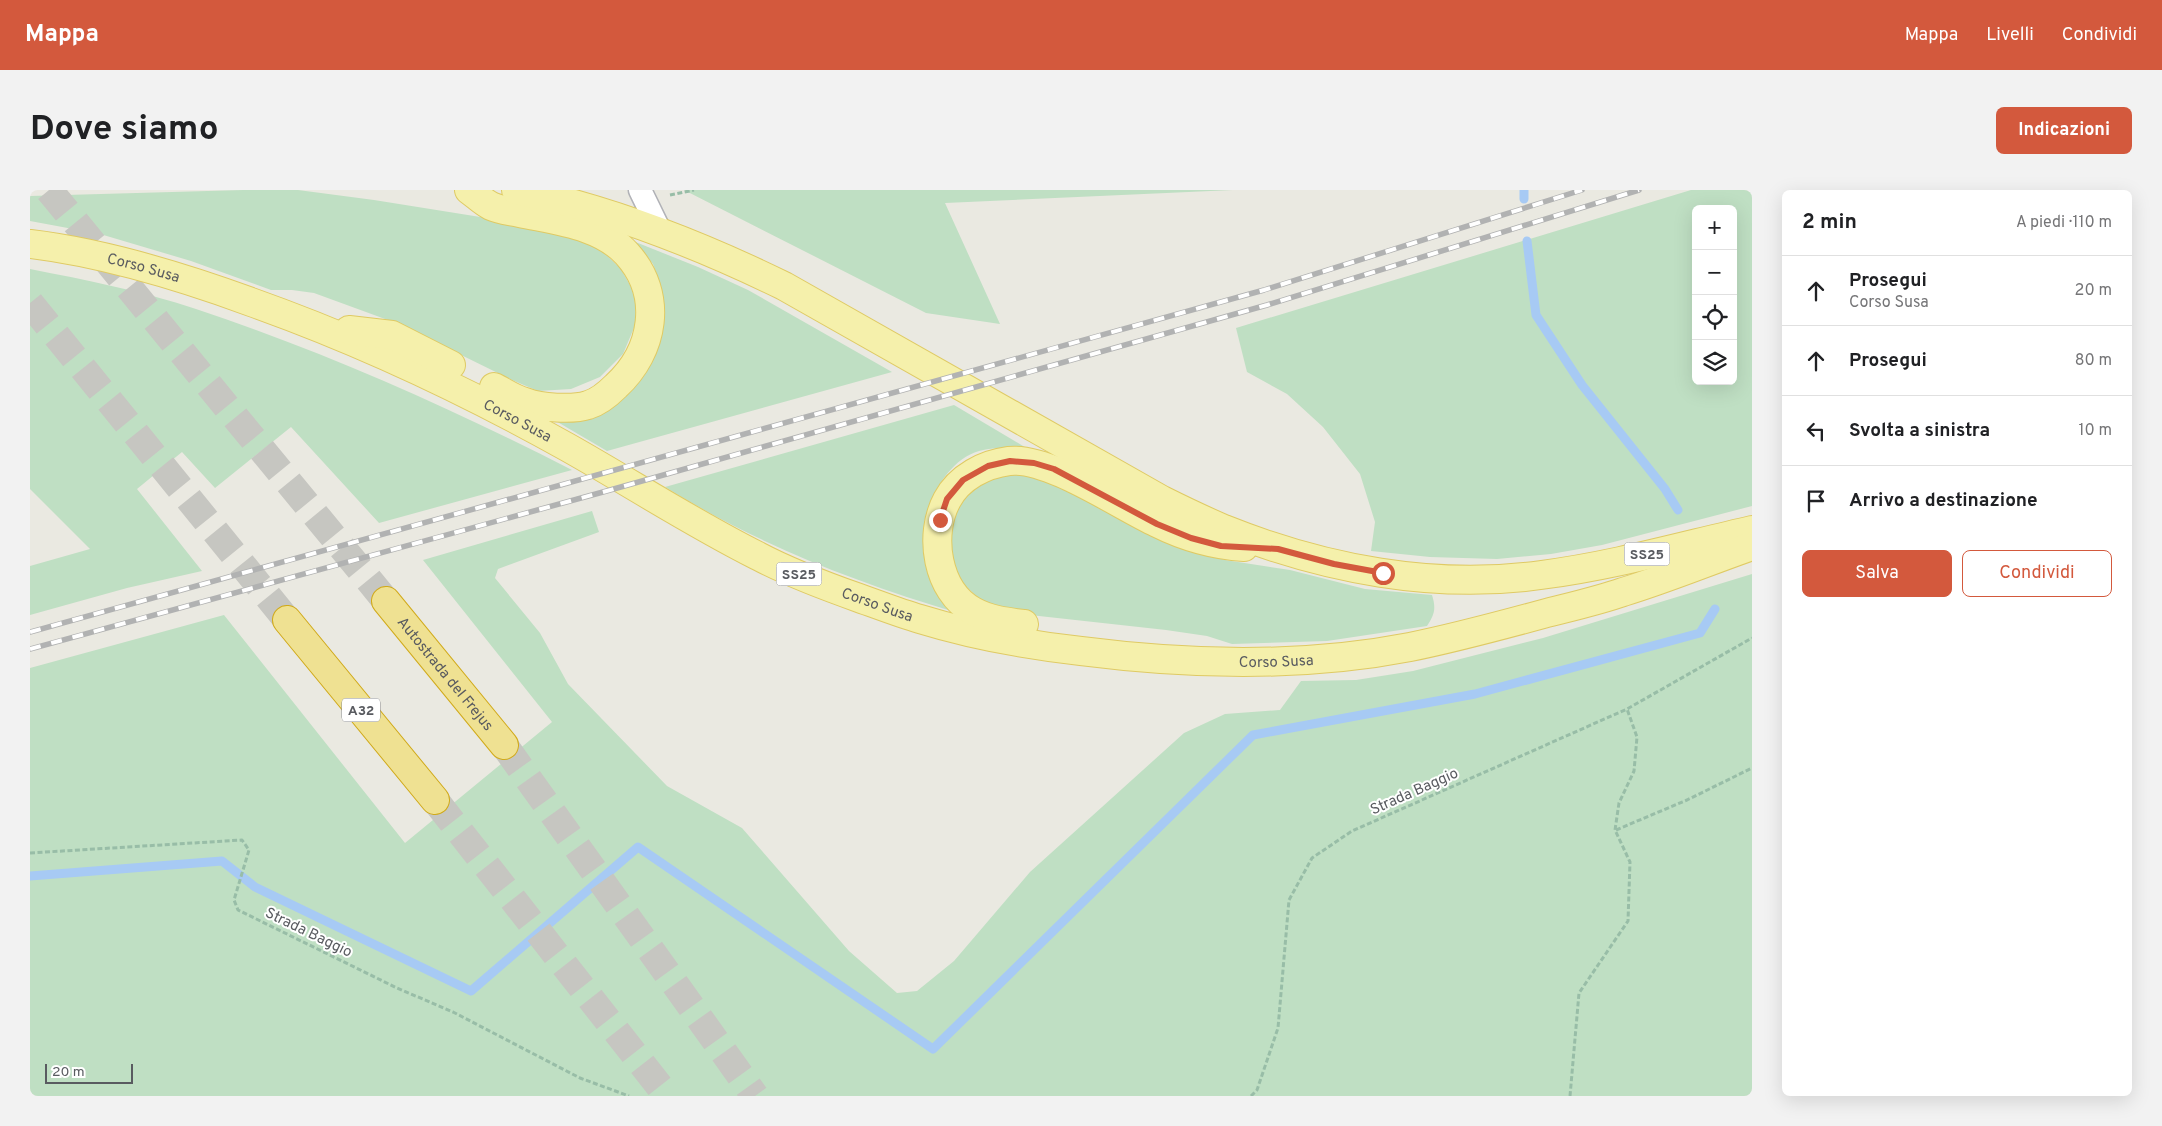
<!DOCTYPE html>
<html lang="it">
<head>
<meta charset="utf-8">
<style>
  :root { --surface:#fff; --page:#f2f2f2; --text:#202124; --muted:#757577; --line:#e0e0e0; --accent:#d3593d }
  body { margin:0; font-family:Overpass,sans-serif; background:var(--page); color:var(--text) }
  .controls { position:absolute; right:15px; top:15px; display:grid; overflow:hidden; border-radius:8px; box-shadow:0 5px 20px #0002 }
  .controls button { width:45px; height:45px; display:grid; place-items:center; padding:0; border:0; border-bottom:1px solid var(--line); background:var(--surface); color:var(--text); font:25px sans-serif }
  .scale { position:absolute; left:15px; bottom:12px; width:88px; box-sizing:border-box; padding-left:5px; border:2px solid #595b60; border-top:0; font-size:14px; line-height:18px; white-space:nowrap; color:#595b60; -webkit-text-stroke:4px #fff; paint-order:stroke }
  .stop { position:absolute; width:15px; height:15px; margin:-11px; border:4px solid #d3593d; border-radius:50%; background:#fff }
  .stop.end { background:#d3593d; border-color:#fff; box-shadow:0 1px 5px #0008 }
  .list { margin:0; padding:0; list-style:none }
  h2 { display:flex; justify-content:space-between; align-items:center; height:65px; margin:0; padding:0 20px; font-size:21px }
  h2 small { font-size:16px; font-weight:400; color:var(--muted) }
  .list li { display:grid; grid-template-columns:32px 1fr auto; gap:15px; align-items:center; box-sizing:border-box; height:70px; padding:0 20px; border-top:1px solid var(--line) }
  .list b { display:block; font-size:19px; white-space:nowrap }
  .list p { margin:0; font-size:16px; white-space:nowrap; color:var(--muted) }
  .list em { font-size:16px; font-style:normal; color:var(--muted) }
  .actions { display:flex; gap:10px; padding:15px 20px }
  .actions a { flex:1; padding:11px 0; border:1px solid var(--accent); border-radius:8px; text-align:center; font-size:18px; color:var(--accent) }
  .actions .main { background:var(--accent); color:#fff }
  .icon { flex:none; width:28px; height:28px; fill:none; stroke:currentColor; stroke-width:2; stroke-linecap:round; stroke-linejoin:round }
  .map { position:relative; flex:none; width:1722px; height:906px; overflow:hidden; border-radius:8px }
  header { display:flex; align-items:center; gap:30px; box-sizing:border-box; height:70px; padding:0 25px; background:var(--accent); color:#fff }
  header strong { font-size:24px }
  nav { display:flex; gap:28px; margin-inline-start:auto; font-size:18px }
  .intro { display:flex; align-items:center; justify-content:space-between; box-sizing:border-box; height:120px; padding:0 30px }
  h1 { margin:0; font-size:35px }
  .button { padding:12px 22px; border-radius:8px; background:var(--accent); color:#fff; font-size:18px; font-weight:700 }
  main { display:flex; gap:30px; padding:0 30px }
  aside { flex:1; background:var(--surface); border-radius:8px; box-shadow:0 5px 20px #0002 }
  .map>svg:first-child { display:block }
  .green { fill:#bfdfc3; fill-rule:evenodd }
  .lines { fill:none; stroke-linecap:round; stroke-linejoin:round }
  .stream { stroke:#a7caf4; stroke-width:9 }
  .highway-tunnel { stroke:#c6c6c1; stroke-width:28; stroke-dasharray:28 14; stroke-linecap:butt }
  .street-casing { stroke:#b1b2b7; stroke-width:25 }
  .primary-casing { stroke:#dfca64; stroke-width:30 }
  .highway-casing { stroke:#d1aa1a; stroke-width:30 }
  .path { stroke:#98bda7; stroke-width:3; stroke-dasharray:5 2.5; stroke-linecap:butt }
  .street { stroke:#fff; stroke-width:22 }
  .primary { stroke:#f5f0ab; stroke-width:28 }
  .highway { stroke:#efe192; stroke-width:28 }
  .rail-casing { stroke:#b1b2b2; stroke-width:5.5 }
  .rail { stroke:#fff; stroke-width:4; stroke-dasharray:11; stroke-linecap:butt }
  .route { stroke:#d3593d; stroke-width:6 }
  .labels { text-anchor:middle; stroke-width:4; stroke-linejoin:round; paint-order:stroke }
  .shield { fill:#fff; stroke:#8b8c90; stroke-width:1 }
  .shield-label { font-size:14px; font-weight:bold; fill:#595b60 }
  .street-label { font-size:15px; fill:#595b60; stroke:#fff }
</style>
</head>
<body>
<header>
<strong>Mappa</strong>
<nav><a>Mappa</a><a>Livelli</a><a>Condividi</a></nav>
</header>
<div class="intro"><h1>Dove siamo</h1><a class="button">Indicazioni</a></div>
<main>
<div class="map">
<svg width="1722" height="906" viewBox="0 0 1722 906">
  <rect width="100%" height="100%" fill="#eae9e1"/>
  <path class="green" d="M213,0H268L344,10L525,39L569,58L591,79L605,104L606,133L593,164L570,187L541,199L508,201L482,190L366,133L284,103L262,100H241L161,71L70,44L0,31V6Z
    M654,0H1203L915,13L970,134L896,123Z
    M1661,0H1722V316L1572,355L1521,364L1467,369L1400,367L1341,361L1345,332L1330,284L1293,237L1257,204L1217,182L1206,138ZM1666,19H1703V191H1666Z
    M603,51L668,77L718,100L862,182L577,261L519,227L616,180L628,156L633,127L632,99L623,74Z
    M0,79C56,90 112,101 166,119C295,162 421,218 542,280L349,333L261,237L185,298L152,262L107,299L172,381L97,398L0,425V376L60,359L0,299Z
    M924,215L998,259C982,258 965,257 949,261C920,269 899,306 894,334C892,350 894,368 898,383C903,400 916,411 928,423C822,391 729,355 635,297Z
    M972,281L1010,286L1154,355L1195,370L1260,380L1335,399L1402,405C1406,418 1405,424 1397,436L1297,451L1202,454L1177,446L1136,440L1000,425L952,411L933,394L921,370L918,348L931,306Z
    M562,321L569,342L468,379L465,388L510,443L538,494L637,596L712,638L819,761L867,803L887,801L924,771L1000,682L1154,543L1195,524L1250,520L1271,491L1326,490L1383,481L1513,448L1722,384V906H0V478L194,425L375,653L522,532L393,370Z"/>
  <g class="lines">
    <path class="stream" d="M1494,0V9
      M1497,51L1506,125L1552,195L1635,299L1648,320
      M0,686L192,671L225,697L441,801L608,657L903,859L1223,545L1445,504L1670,443L1685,419"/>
    <path class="highway-tunnel" d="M19,0L356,411
      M0,113L257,430
      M474,555L725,906
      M405,610L637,906"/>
    <g class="street-casing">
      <path id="street" d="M610,0L630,41"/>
    </g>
    <g class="primary-casing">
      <g id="primary">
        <path d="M439,0C446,5 453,12 461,16C469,20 481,21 490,23C527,31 571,35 597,64C634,105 624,161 586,196C579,203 568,212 558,215C543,220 510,218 495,212C484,209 474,202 464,197"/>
        <path d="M486,0C580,19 668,54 754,96L1132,310C1152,320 1173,330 1194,339C1294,379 1404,400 1511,385C1582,376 1652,356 1722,340"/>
        <path id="s1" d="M0,54C75,63 150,86 221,112C331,151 435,200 537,257C601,293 662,333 728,366C760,383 795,396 829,408C849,415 869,423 890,429C942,445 997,455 1051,461C1160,475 1272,478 1380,457C1425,448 1469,436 1513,424C1540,417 1567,411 1593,402C1636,389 1679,371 1722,356"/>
        <path d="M319,140L362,145L421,175"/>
        <path d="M994,434C977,432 959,430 943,421C907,401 898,345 917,310C929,287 955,274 979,271C1018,266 1090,316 1127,333C1155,347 1182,355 1214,357"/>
      </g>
    </g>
    <g class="highway-casing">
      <g id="highway">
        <path id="s2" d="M356,411L474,555"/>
        <path d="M257,430L405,610"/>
      </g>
    </g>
    <path class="path" d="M640,5L664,0
      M1586,640L1657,610L1722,578
      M0,663L212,650L219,660L204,710L208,720L367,798L423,822L550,888L599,906
      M1221,906L1227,900L1248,838L1259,710L1282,668L1322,641L1597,519L1722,448
      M1540,906L1549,803L1598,731L1600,672L1585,640L1589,613L1604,581L1607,547L1597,519"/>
    <use href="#street" class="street"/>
    <use href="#primary" class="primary"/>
    <use href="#highway" class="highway"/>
    <g class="rail-casing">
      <path id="rail" d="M0,442L1234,100L1552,0
        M0,459L573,302L1237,115L1609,0"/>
    </g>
    <use href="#rail" class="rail"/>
  </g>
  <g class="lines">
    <path class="route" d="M910,330L917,309L933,290L958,276L980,271L1004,273L1024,279L1127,334L1161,348L1191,356L1248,359L1304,374L1353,383"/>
  </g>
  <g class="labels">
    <g class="shield">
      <rect x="1594.5" y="352.5" width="45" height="23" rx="4"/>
      <rect x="746.5" y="372.5" width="45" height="23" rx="4"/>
      <rect x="312" y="508.5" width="38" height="23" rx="4"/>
    </g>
    <g class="shield-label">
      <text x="1617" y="369">SS25</text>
      <text x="769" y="389">SS25</text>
      <text x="331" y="525">A32</text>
    </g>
    <g class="street-label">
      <text dy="5" stroke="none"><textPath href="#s1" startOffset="116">Corso Susa</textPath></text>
      <text dy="5" stroke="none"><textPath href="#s1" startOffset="521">Corso Susa</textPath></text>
      <text dy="5" stroke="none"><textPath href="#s1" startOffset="926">Corso Susa</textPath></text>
      <text dy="5" stroke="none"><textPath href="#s1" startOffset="1331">Corso Susa</textPath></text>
      <text dy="5" stroke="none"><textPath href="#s2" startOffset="94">Autostrada del Frejus</textPath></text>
      <text transform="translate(1384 601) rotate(-24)" y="5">Strada Baggio</text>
      <text transform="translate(279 742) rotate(26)" y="5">Strada Baggio</text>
    </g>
  </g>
</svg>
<div class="controls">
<button>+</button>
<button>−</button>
<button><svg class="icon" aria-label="locate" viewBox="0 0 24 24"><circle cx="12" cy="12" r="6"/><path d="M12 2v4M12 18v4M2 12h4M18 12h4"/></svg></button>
<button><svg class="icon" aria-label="layers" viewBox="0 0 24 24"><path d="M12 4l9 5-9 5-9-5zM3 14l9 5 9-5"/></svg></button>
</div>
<div class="scale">20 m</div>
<div class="stop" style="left:1353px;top:383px"></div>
<div class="stop end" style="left:910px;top:330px"></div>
</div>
<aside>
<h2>2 min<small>A piedi · 110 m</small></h2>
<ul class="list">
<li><svg class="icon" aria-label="ahead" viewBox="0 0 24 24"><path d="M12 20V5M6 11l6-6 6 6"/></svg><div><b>Prosegui</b><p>Corso Susa</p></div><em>20 m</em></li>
<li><svg class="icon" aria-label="ahead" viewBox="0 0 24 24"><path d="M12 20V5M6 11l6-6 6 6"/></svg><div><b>Prosegui</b></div><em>80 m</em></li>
<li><svg class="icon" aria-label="left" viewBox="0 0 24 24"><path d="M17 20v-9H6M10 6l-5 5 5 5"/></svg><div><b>Svolta a sinistra</b></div><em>10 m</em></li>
<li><svg class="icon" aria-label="arrive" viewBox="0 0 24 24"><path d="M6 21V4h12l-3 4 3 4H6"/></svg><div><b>Arrivo a destinazione</b></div></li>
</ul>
<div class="actions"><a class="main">Salva</a><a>Condividi</a></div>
</aside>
</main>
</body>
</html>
